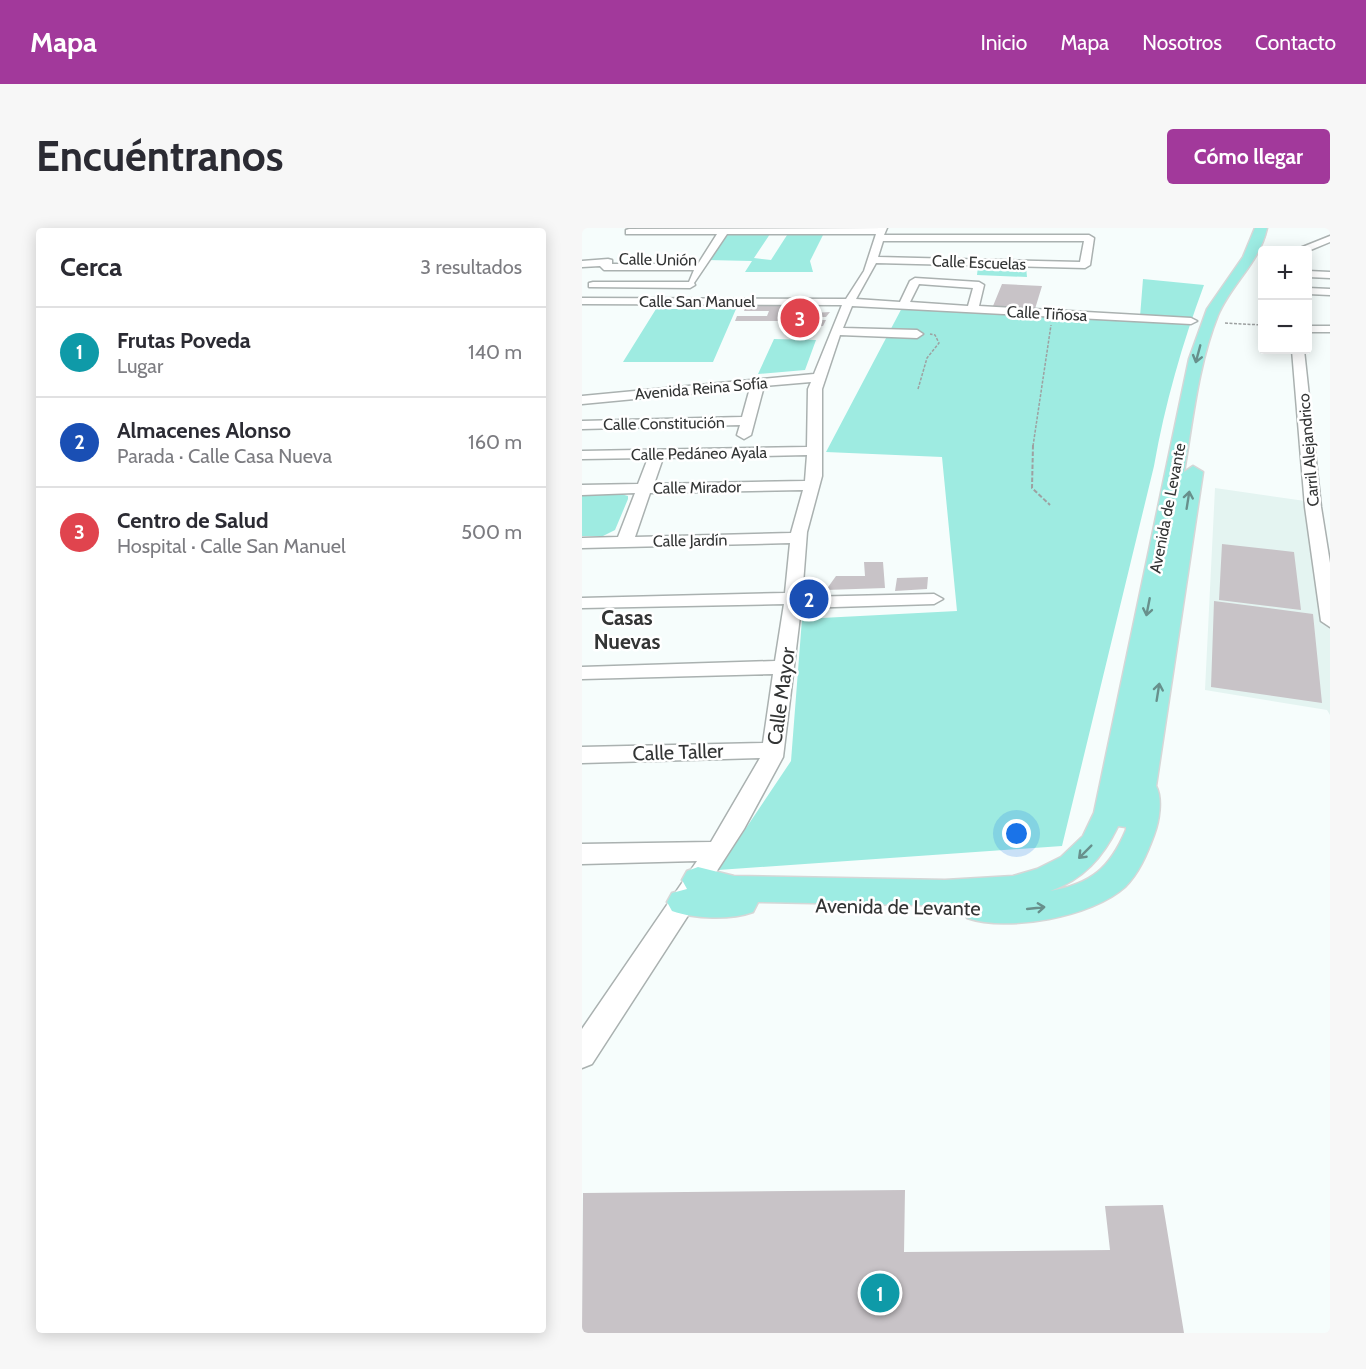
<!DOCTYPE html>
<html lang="es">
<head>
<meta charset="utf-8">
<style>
  :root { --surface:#fff; --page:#f7f7f7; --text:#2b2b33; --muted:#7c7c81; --line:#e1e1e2; --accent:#a2399b }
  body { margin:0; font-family:Cabin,sans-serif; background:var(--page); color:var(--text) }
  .controls { position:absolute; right:18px; top:18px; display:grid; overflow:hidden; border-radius:6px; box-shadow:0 3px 15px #0003 }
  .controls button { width:54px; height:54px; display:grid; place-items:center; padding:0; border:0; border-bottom:2px solid var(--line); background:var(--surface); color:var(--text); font:30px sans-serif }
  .you { position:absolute; left:435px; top:606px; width:21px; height:21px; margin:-15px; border:4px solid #fff; border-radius:50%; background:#1a73e8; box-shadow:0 0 0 9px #1a73e833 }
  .badge { display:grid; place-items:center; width:39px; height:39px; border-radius:50%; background:var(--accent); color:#fff; font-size:20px; font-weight:700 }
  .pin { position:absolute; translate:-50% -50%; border:3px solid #fff; box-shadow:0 2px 6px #0006 }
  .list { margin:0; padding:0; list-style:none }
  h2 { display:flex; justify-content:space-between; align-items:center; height:78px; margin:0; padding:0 24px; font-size:26px }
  h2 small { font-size:20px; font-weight:400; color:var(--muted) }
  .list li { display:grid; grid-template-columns:39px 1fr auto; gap:18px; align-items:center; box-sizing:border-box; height:90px; padding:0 24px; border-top:2px solid var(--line) }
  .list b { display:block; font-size:22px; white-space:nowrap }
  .list p { margin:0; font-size:20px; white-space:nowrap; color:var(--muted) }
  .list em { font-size:20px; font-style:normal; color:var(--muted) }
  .map { position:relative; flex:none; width:748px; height:1105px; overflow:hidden; border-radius:6px }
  header { display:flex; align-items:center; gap:36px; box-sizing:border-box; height:84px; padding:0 30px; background:var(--accent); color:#fff }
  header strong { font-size:28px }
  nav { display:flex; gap:33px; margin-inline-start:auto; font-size:21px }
  .intro { display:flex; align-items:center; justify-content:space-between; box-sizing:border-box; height:144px; padding:0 36px }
  h1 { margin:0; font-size:42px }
  .button { padding:15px 27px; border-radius:6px; background:var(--accent); color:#fff; font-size:21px; font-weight:700 }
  main { display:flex; gap:36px; padding:0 36px }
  aside { flex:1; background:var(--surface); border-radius:6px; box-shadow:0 3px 15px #0003 }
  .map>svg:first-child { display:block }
  .built { fill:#e4f4f1 }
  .green { fill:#9eebe1 }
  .building { fill:#c8c3c7 }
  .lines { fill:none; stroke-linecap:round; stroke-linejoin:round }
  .minor-casing { stroke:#aab1b0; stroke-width:3 }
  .major-casing { stroke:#d6d7d7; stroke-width:3 }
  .path-far1 { stroke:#9da1a1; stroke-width:1.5; stroke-dasharray:3 1.5; stroke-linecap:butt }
  .path { stroke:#9da1a1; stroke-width:2; stroke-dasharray:4.5 2; stroke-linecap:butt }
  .minor { fill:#fff; fill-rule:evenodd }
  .major { fill:#9dece3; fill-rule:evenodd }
  .oneway { stroke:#68908c }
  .labels { text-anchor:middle; stroke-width:5; stroke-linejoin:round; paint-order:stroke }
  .far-street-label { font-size:16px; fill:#333535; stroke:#fff }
  .street-label { font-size:20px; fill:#333535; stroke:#fff }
  .neighbourhood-label { font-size:21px; font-weight:bold; fill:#333535; stroke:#fff }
</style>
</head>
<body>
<header>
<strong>Mapa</strong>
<nav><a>Inicio</a><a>Mapa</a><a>Nosotros</a><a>Contacto</a></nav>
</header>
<div class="intro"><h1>Encuéntranos</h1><a class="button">Cómo llegar</a></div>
<main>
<aside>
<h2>Cerca<small>3 resultados</small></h2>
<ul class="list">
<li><span class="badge" style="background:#0f9aa8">1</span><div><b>Frutas Poveda</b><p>Lugar</p></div><em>140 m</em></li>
<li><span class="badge" style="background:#1a4fb4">2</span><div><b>Almacenes Alonso</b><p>Parada · Calle Casa Nueva</p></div><em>160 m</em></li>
<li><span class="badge" style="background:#e0444e">3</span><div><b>Centro de Salud</b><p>Hospital · Calle San Manuel</p></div><em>500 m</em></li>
</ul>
</aside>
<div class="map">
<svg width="748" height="1105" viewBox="0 0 748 1105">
  <rect width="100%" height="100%" fill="#f6fdfc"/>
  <path class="built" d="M633,260L730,274L748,333V487L745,482L623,462Z"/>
  <path class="green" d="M143,3H190L172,30L189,32L207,4L243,3L228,33L231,44H163L170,33L125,32Z
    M396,38L444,39L445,49L395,47Z
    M561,51L622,57C600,116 583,176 572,238L480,618L136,642L209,533L220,391L375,383L360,229L244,224L322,76L558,89Z
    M74,81H154L131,134H41Z
    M192,111L234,112L223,142L176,146Z
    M39,266L46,268V271L33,302L21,308H0V267Z"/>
  <path class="building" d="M420,56L460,58L453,81L411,78Z
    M164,78H206L201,93H153L155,88H185L187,83H162Z
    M248,84L244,89H225L224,92H244L241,98L209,96L213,86Z
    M640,316L712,324L719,382L637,372Z
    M282,334H301L303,360L244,362L254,348H283Z
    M346,349L345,361L313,363L315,350Z
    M632,373L731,386L740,475L629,459Z
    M323,962L322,1024L528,1022L523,978L581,977L602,1105H0L1,965Z"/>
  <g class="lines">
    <g class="minor-casing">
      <path id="minor" d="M305,0L302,7H507L512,10L508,37L503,40L294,35L274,71L318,74L328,53L333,50L397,54L402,57L397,78L609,90L615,93L609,96L270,78L261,100L335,102L341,106L335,110L258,107L240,161V248L225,304L220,369L352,366L361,371L352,376L219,380L201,529L162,601L10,836L0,840V801L115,633L0,636V616L129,614L178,530L0,535V519L181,515L191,446L0,451V439L193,433L202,376L0,380V370L203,365L208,315L0,320V310L36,309L53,265L0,267V257L56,256L66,230L0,231V223L225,219L226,161L229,154L182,158L169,207L162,211L155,207L158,197L0,201V193L160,189L168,160L0,176V168L232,146L260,77L0,76V70L264,71L282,43L294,6H145L112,55L113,57L108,60L7,59V55L11,54H107L112,42H22L18,38L0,39V33L26,31L30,32V36H116L135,6H44V2L47,1ZM301,13H502L498,34L296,29ZM337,56L391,60L386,78L328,74ZM225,227L223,253L72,256L81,230ZM221,262L209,305L53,309L68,265Z
        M748,8V14L726,23L713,22Z
        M726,43L748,44V50L726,49Z
        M726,60L748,61V67L726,66Z
        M726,98H748V104H726Z
        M710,122H722L739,279L748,335V399L739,393L723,279Z"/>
    </g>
    <g class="major-casing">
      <path id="major" d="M673,0H685C678,34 649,56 636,87C616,137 611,192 602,244L611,238L621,244L574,558C581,571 577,594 572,607C565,626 557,645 543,659C510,689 426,704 385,690L381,678L176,674L171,684C149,692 112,691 90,683L85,674L90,665L105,661L100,652L105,643L116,639L152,648L363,652L431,648L455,641L479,629L501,608L512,585L607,131L625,81L661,29ZM536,598L544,599V602C528,640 509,656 468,663C501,652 521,629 536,598Z"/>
    </g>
    <path class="path-far1" d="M643,95L680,97
      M336,161L345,130L357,115L353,107L348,106
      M451,218L469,97"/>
    <path class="path" d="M451,217L450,260L468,277"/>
    <use href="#minor" class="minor"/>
    <use href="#major" class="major"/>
  </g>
  <defs><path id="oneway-shaft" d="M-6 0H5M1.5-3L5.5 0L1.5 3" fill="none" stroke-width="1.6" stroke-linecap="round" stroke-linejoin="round" transform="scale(1.5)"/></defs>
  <g class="oneway">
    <use href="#oneway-shaft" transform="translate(616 126) rotate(105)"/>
    <use href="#oneway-shaft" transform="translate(606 272) rotate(-81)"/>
    <use href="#oneway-shaft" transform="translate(566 379) rotate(101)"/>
    <use href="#oneway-shaft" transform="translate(576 464) rotate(-81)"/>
    <use href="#oneway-shaft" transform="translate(503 624) rotate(135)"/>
    <use href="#oneway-shaft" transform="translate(454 680) rotate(-6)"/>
  </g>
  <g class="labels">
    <g class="far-street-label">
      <text transform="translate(76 31) rotate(1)" y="6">Calle Unión</text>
      <text transform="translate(397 34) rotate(2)" y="6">Calle Escuelas</text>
      <text x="115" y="79">Calle San Manuel</text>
      <text transform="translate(465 85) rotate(3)" y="6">Calle Tiñosa</text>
      <text transform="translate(119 160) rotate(-5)" y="6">Avenida Reina Sofía</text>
      <text transform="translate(82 195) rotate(-1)" y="6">Calle Constitución</text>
      <text transform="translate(726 222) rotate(-95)" y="6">Carril Alejandrico</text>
      <text transform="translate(117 225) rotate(-1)" y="6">Calle Pedáneo Ayala</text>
      <text transform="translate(115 259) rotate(-1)" y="6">Calle Mirador</text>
      <text transform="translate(585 280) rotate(-79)" y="6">Avenida de Levante</text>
      <text transform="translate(108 312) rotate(-1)" y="6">Calle Jardín</text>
    </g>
    <g class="street-label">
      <text transform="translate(199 468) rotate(-82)" y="7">Calle Mayor</text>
      <text transform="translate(96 524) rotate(-2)" y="7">Calle Taller</text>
      <text transform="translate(316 679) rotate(1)" y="7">Avenida de Levante</text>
    </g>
    <g class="neighbourhood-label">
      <text x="45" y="397">Casas<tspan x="45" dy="24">Nuevas</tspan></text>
    </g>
  </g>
</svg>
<div class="controls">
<button>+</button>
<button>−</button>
</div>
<div class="you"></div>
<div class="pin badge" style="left:298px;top:1065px;background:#0f9aa8">1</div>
<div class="pin badge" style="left:227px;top:371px;background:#1a4fb4">2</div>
<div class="pin badge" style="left:218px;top:90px;background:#e0444e">3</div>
</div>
</main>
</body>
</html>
